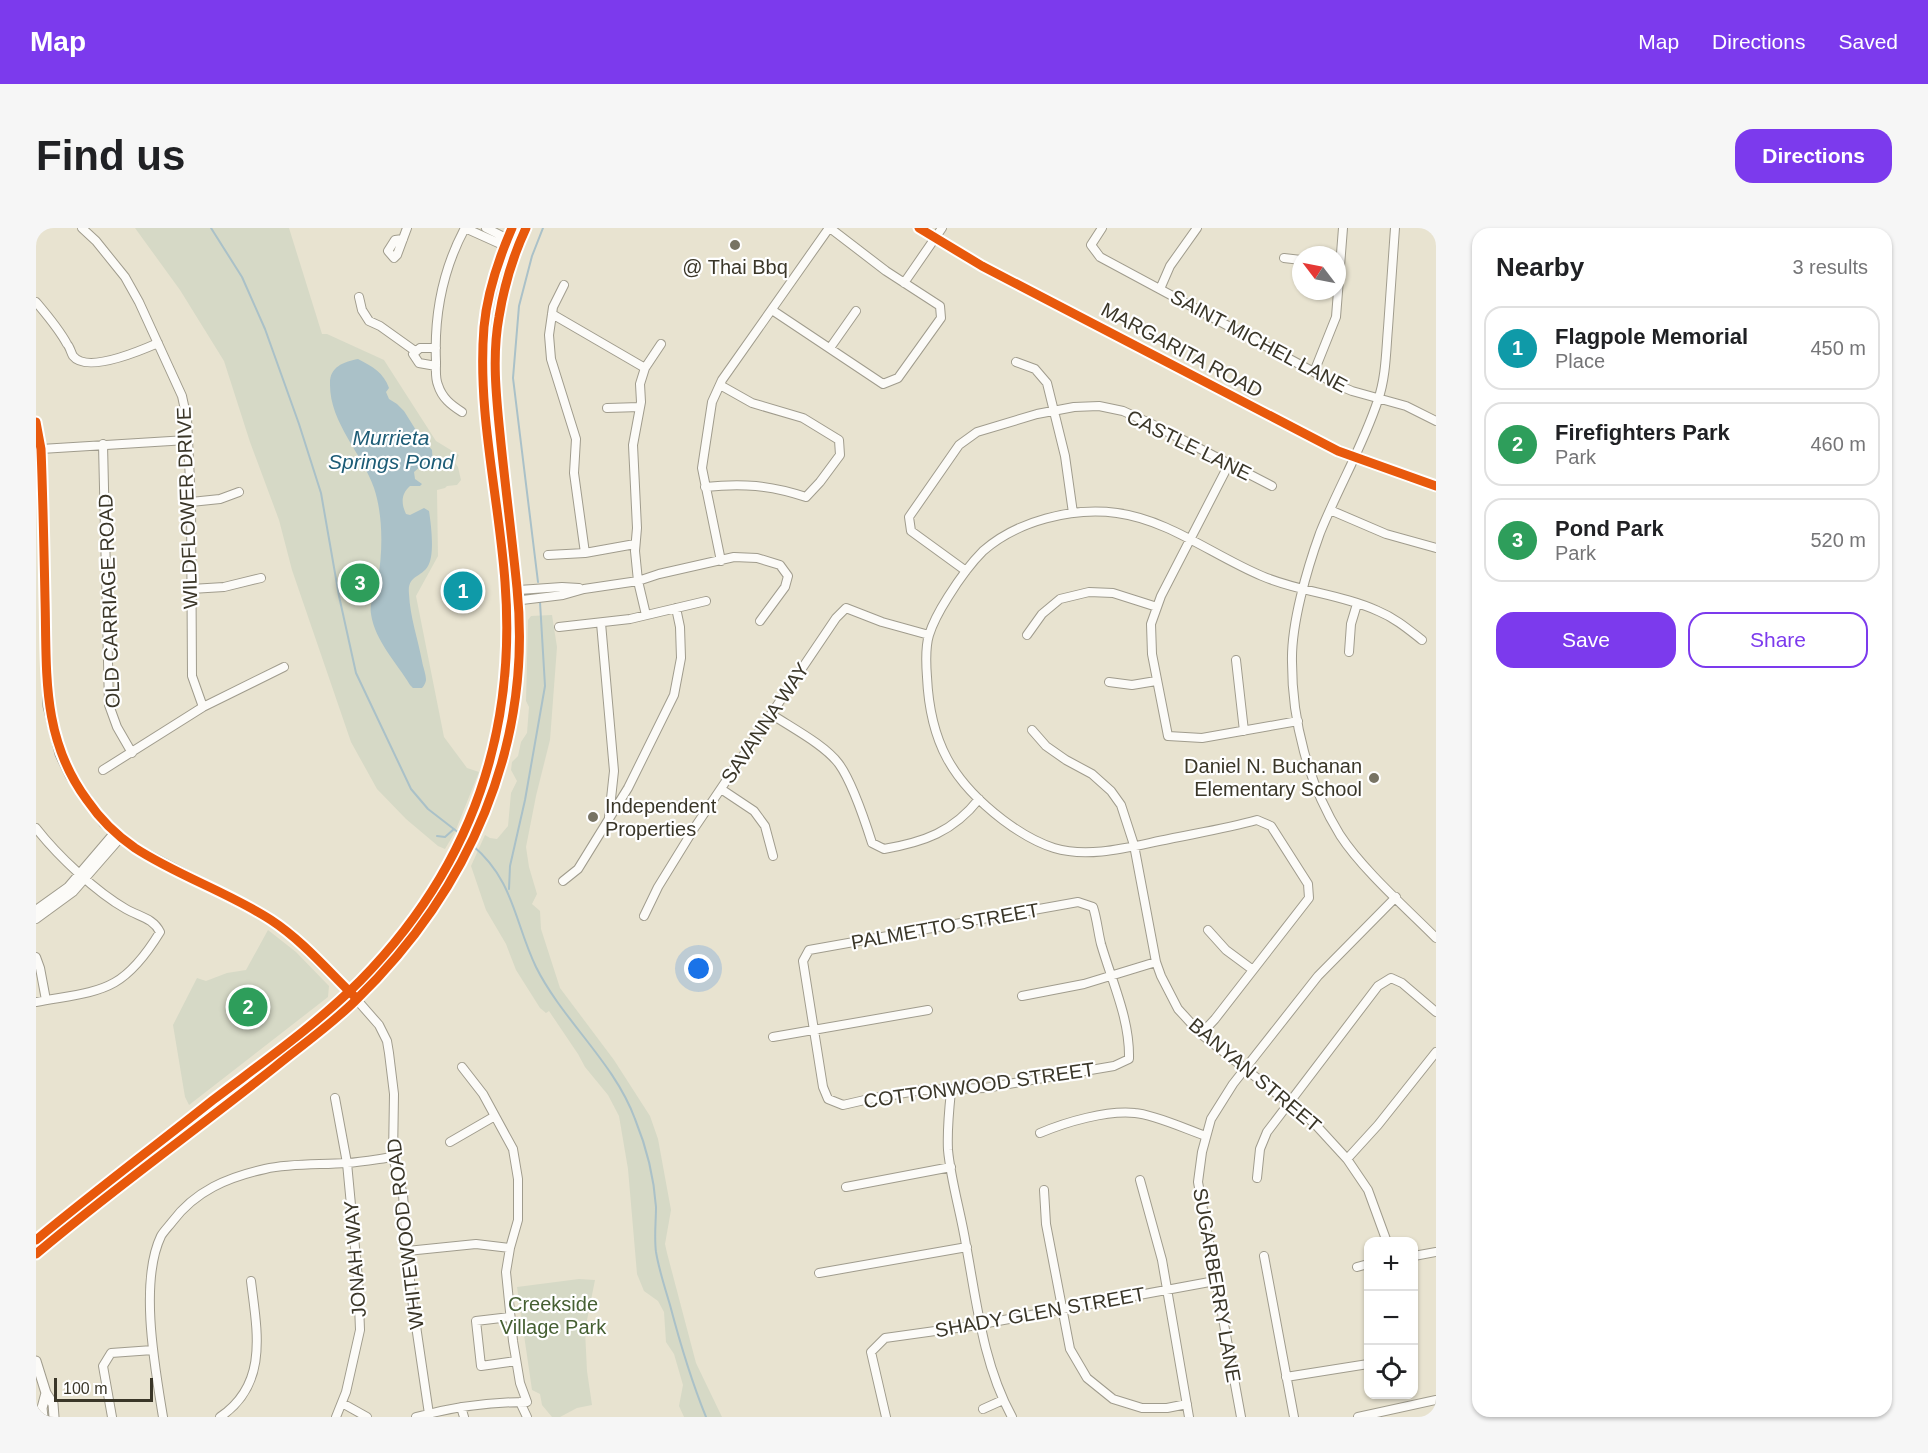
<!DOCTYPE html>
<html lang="en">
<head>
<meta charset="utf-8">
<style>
  :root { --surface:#fff; --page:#f6f6f6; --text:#202124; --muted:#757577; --line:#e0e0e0; --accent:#7c3aed }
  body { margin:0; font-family:Arial,sans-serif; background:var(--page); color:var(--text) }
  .controls { position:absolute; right:18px; bottom:18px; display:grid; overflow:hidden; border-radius:12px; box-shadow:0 2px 4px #0004 }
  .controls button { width:54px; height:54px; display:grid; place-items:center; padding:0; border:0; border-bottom:2px solid var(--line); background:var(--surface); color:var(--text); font:30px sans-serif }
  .compass { position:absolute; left:1256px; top:18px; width:54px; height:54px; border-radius:50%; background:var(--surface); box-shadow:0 2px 4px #0004; rotate:302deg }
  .scale { position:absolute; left:18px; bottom:15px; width:99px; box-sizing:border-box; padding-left:6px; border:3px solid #3a3628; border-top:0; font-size:16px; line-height:21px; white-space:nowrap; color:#3a3628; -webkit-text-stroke:4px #fff; paint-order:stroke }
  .you { position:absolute; left:663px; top:741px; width:21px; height:21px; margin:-15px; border:4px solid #fff; border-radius:50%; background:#1a73e8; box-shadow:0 0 0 9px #1a73e833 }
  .badge { display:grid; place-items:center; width:39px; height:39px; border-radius:50%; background:var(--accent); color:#fff; font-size:20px; font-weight:700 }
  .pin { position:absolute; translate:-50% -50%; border:3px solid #fff; box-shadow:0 2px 6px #0006 }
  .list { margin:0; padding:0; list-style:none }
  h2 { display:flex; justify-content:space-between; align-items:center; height:78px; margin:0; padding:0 24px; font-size:26px }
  h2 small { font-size:20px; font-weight:400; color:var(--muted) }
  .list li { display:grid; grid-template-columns:39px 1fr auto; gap:18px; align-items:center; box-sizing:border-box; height:84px; margin:0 12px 12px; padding:0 12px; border:2px solid var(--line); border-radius:18px }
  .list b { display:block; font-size:22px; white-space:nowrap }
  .list p { margin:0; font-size:20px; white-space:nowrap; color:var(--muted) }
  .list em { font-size:20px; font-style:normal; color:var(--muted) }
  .actions { display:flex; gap:12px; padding:18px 24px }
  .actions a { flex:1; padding:14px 0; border:2px solid var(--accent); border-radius:18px; text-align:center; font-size:21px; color:var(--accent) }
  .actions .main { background:var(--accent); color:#fff }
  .icon { flex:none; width:33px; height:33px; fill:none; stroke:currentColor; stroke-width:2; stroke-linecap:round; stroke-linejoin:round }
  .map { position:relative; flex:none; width:1400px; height:1189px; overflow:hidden; border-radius:18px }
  header { display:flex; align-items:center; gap:36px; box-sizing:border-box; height:84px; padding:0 30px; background:var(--accent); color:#fff }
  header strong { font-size:28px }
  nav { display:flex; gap:33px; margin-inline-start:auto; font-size:21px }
  .intro { display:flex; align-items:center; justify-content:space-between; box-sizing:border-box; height:144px; padding:0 36px }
  h1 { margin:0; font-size:42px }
  .button { padding:15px 27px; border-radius:18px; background:var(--accent); color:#fff; font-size:21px; font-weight:700 }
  main { display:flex; gap:36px; padding:0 36px }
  aside { flex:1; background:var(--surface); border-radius:18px; box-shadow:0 2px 4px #0004 }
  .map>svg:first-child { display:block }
  .green { fill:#d6d9c6 }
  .water { fill:#aac1c8 }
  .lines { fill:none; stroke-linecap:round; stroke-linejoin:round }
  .stream { stroke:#aac1c8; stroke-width:2 }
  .minor-casing { stroke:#a09c8d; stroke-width:10 }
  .major-casing { stroke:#a09c8d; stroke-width:11 }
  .minor { stroke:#fcfbf8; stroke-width:8 }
  .major { stroke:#fcfbf8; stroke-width:9 }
  .cycleway-casing { stroke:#fff; stroke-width:13 }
  .cycleway { stroke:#e8590c; stroke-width:9 }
  .poi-dot { fill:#777363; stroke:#fff; stroke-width:2 }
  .labels { text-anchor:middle; stroke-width:4.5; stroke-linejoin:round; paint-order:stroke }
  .poi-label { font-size:20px; fill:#3a3628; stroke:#fff }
  .street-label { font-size:20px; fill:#3a3628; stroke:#fff }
  .park-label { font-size:20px; fill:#466033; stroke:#fff }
  .water-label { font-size:21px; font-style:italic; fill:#1d5c76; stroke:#fff }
</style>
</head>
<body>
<header>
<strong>Map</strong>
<nav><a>Map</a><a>Directions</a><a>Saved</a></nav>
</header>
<div class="intro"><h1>Find us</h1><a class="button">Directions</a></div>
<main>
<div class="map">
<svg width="1400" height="1189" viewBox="0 0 1400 1189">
  <rect width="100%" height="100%" fill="#e8e3d0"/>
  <path class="green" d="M99,0H253L286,106H291L348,132L400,213L423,227L419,235L422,239L425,252L421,257L411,258L409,260L401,262L402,328L380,368L408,509L431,540L443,544L419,604L409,621L402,618L370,591L341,561L315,514L256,342L243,292L214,214L188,133L144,62Z
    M516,387L521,419L514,512L500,568L490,619L493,639L501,666L496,676L504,683L505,701L524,760L578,832L614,888L622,911L635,982L629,1016L631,1025L660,1135L686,1189H648L643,1178L647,1157L638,1126L630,1114L628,1084L622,1073L608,1063L601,1046L592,941L583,888L572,867L549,839L542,826L513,783L510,785L504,780L480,742L470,716L450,682L435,638L449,607L454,610L461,611L472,598L475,565L481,553L475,542L476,534L482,528L485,514L491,505L493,479L490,473L492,392L495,388Z
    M232,702L260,724L293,758L292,769L153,877L149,869L137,797L161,750L170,753L191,745L210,742Z
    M543,1051L559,1052L549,1102L551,1143L556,1177L541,1180L524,1189H516L506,1177L504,1166L496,1162L481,1059Z"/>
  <path class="water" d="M322,131C336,138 348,145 353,160L350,164L353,171L361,176L368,183L383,207L396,222L397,238L394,239L386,237L378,244L379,251L386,256L384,258H374C365,266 365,275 370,286L374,287L388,280L393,283C395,296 399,327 392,338C385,350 371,347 373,366C374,389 382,411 386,433C387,439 390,446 390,452C390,454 388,458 386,460H377L374,457C361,435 339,413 335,386C333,374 340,363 342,351C347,322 347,287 338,260C326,225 293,194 294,155C294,139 307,134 322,131Z"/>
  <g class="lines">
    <path class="stream" d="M175,0L206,49L229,101L263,196L285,265L303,368L320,445L375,561L392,581L423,605
      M502,354L477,150L483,78L496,28L507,0
      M401,608L409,609L418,601
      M436,617C478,652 478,693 500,739C527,793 578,834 599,891C610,918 618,950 620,979C620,994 618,1009 620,1024C623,1042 629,1060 634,1077C644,1115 655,1152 670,1189
      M473,661L474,638L489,572L509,458L504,374"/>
    <g class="minor-casing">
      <path id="minor" d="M46,0L60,13L89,49L103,74L146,168L151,191L155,274L156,448L167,479
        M429,0L469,18L482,17
        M450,0L476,13
        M1066,0L1055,17L1064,29L1302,157L1316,163L1370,178L1400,193
        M1359,0C1357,33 1354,67 1352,100C1350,123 1350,149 1342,172C1327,218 1302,260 1284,305C1271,341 1255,396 1256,434C1256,494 1272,555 1304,607C1326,641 1370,680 1400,710
        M367,11L359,12L352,23L358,30L361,27L371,0
        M1248,30L1265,32
        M868,55L906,0
        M528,57L517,79L513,107L515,131L540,211L538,245L549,325
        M1124,61L1134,38L1161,0
        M323,69L326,82L333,93L344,98L379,123
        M0,74C11,87 23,101 31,116C34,119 35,125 37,128C51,146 106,122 122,115
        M736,82L847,156L862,150L905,90L904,78L850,43L794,0
        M516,86L609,140
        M400,120H384L377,126L383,135L400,138
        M794,120L820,83
        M980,134L999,141L1011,155L1029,228L1037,285
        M1278,144L1300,89L1307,0
        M571,180L604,179
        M426,184C415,177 406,170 402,157C399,150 400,142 400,134C398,88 407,41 429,0
        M67,216L73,477L81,499L96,525
        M5,221L151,212
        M1193,236L1125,368L1115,396L1116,426L1132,508L1166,510L1262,493
        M669,259C706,255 734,257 770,269L784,254L804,227L803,212L767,190L716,175L684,157
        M155,274L184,271L203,264
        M1294,282L1350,306L1400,320
        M512,327L549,325L599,316
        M685,333L666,240L676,174L686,152L793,0
        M930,343L875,303L873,289L923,217L941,204L1001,186L1038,179L1063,178L1087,183L1120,198L1236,258
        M155,361L188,359L225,350
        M469,363L526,359L543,360
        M470,374L527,367L548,361L602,353L623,346L698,329L721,330L744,337L752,348L749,359L724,393
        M610,387L602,353L599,323L601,300L597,217L605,174L604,156L609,140L625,116
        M565,395L578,543L573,589
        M523,399L594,391L670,373
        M991,407L1006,386L1024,371L1053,364L1077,365L1121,379
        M1313,424L1315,396L1321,376
        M1200,432L1208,503
        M1073,454L1096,457L1120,453
        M735,486C756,500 789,517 803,536C816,554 829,593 836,615L848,621C888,614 917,604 943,571
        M996,502L1010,518L1030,532L1056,546L1075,563L1085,577L1098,617L1120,734L1125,748L1142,781L1165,806L1278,895L1311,931L1332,962L1351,1014
        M67,542L167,479L248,439
        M685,561L718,583L729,598L737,628
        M0,600C21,627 60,664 90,681C104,689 117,690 124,704C86,766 65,762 0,774
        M527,653L542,641L592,560L638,467L645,430L644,399L640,380
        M1042,674L1057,679C1061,691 1062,704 1065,716C1076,754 1094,791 1093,831L1078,838L949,860L886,862L833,871L807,877L792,871L787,859L767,733L773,722Z
        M0,682L32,659L79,604
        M608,688L622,659L659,599L800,390L810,380L846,394L893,407
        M0,691L37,664L85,609
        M1172,702L1190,722L1217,742
        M0,729L4,740L10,772
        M986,768L1048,756L1120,734
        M321,772L343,797L351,813L353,825L358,866L357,929L367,967L375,1064L393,1186
        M1165,806L1179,791L1273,670L1272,656L1235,598L1221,592C1192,600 1162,605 1133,611C1097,618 1054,631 1018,620C999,614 983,604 967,592C916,553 894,514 891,449C890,436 889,420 893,407C897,394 905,380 912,369C922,353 933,337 947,323C981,293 1036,279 1081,285C1133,292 1178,328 1226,348C1263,364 1305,366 1342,383C1359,390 1372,401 1386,412
        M737,809L892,782
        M426,839L447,866L477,921L482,951V992L474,1020
        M915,863C913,882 911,903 912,922C915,954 925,985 930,1017C941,1076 947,1136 976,1189
        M299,870L311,935L322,1051L324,1102L310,1164L300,1189
        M1004,905C1030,894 1071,882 1099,885C1117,886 1152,902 1170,908
        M414,914L459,888
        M1311,931L1342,897L1400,824
        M1221,950L1224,921L1231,904L1342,758L1355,750L1366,755L1400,784
        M1104,952L1126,1032L1153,1189
        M810,959L915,939
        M1008,962L1010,996L1034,1121L1051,1150L1077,1171L1106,1180H1131L1151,1176
        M371,1023L440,1016L474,1020L470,1044L477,1113L484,1155L491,1174C453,1174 417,1179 380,1189
        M1228,1028L1258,1189
        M1378,1028L1400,1024
        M1321,1039L1332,1036
        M783,1045L931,1019
        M474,1089L440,1093L445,1138L480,1133
        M1250,1149L1332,1136
        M484,1174L491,1189
        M306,1175L331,1189
        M425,1179L428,1189
        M947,1181L967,1172
        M76,1189L67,1138L75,1125L117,1122
        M127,1189C119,1140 103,1054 125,1008C128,1003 133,998 136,994C159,963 192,949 229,941C256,935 284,937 311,935C326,934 342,931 357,929
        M184,1189C233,1156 221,1103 215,1053
        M850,1189L835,1124L849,1110L935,1098L1179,1053
        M1205,1189L1162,954L1166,924L1175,891L1197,856L1282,748L1360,669
        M1322,1189L1400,1172"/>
    </g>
    <g class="major-casing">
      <path id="major" d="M883,0L946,38L1302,223L1400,258
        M0,194L5,221L12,478L24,526L34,547L68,595L99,620L234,691L254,705L315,766
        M0,1012C58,964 118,919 177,872C227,834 280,797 324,753C433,642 481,509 469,354C463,270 441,185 448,99C451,66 463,30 476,0
        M0,1026C77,961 160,902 239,839C266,817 296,796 320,772C433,662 497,518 481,360C476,309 469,257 464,206C460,167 456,127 463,89C468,58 477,28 490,0
        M0,1133L10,1165L17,1176L18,1189
        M7,1189L6,1180L10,1165"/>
    </g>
    <use href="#minor" class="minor"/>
    <use href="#major" class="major"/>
    <g class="cycleway-casing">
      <path id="cycleway" d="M883,0L946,38L1302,223L1400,258
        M0,194L5,221C7,271 8,321 9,371C11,444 5,510 51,572C64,591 80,607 99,620C142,648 192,664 235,692C267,713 292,743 319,769
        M0,1012C58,964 118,919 177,872C227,834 280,797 324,753C433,642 481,509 469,354C463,270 441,185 448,99C451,66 463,30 476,0
        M0,1026C77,961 160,902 239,839C266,817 296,796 320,772C433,662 497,518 481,360C476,309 469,257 464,206C460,167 456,127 463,89C468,58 477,28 490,0"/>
    </g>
    <use href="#cycleway" class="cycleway"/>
  </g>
  <g class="poi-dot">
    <circle cx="699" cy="17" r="6"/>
    <circle cx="1338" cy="550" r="6"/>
    <circle cx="557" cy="589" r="6"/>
  </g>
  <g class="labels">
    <g class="poi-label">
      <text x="699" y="46">@ Thai Bbq</text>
      <text x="1326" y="545" text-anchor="end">Daniel N. Buchanan<tspan x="1326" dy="23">Elementary School</tspan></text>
      <text x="569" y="585" text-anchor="start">Independent<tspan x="569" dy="23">Properties</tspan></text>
    </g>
    <g class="street-label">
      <text transform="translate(1223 113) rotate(28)" y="7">SAINT MICHEL LANE</text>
      <text transform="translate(1146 122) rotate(28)" y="7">MARGARITA ROAD</text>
      <text transform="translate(1153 217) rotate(26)" y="7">CASTLE LANE</text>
      <text transform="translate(151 280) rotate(-92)" y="7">WILDFLOWER DRIVE</text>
      <text transform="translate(73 373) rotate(-92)" y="7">OLD CARRIAGE ROAD</text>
      <text transform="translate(729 495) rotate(-56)" y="7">SAVANNA WAY</text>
      <text transform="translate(909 698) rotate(-10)" y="7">PALMETTO STREET</text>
      <text transform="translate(1219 847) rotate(40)" y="7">BANYAN STREET</text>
      <text transform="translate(943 857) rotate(-8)" y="7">COTTONWOOD STREET</text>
      <text transform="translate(369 1006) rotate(-97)" y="7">WHITEWOOD ROAD</text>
      <text transform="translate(319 1031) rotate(-94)" y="7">JONAH WAY</text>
      <text transform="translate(1181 1057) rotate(80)" y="7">SUGARBERRY LANE</text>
      <text transform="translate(1004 1084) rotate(-10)" y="7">SHADY GLEN STREET</text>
    </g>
    <g class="park-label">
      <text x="517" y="1083">Creekside<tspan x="517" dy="23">Village Park</tspan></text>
    </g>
    <g class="water-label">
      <text x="355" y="217">Murrieta<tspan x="355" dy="24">Springs Pond</tspan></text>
    </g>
  </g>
</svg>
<div class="controls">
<button>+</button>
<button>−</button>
<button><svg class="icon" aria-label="locate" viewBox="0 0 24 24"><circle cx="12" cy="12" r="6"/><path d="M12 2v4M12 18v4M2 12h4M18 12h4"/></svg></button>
</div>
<svg class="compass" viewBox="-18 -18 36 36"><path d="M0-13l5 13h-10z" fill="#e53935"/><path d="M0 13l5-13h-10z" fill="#757577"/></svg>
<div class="scale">100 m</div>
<div class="you"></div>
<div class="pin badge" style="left:427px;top:363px;background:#0f9aa8">1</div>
<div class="pin badge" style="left:212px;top:779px;background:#2e9e5b">2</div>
<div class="pin badge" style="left:324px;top:355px;background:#2e9e5b">3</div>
</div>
<aside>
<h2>Nearby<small>3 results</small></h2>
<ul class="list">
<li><span class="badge" style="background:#0f9aa8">1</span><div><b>Flagpole Memorial</b><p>Place</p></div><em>450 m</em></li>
<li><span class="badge" style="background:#2e9e5b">2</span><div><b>Firefighters Park</b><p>Park</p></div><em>460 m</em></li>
<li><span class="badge" style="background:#2e9e5b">3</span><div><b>Pond Park</b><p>Park</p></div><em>520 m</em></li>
</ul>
<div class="actions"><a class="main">Save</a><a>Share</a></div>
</aside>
</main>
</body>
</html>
